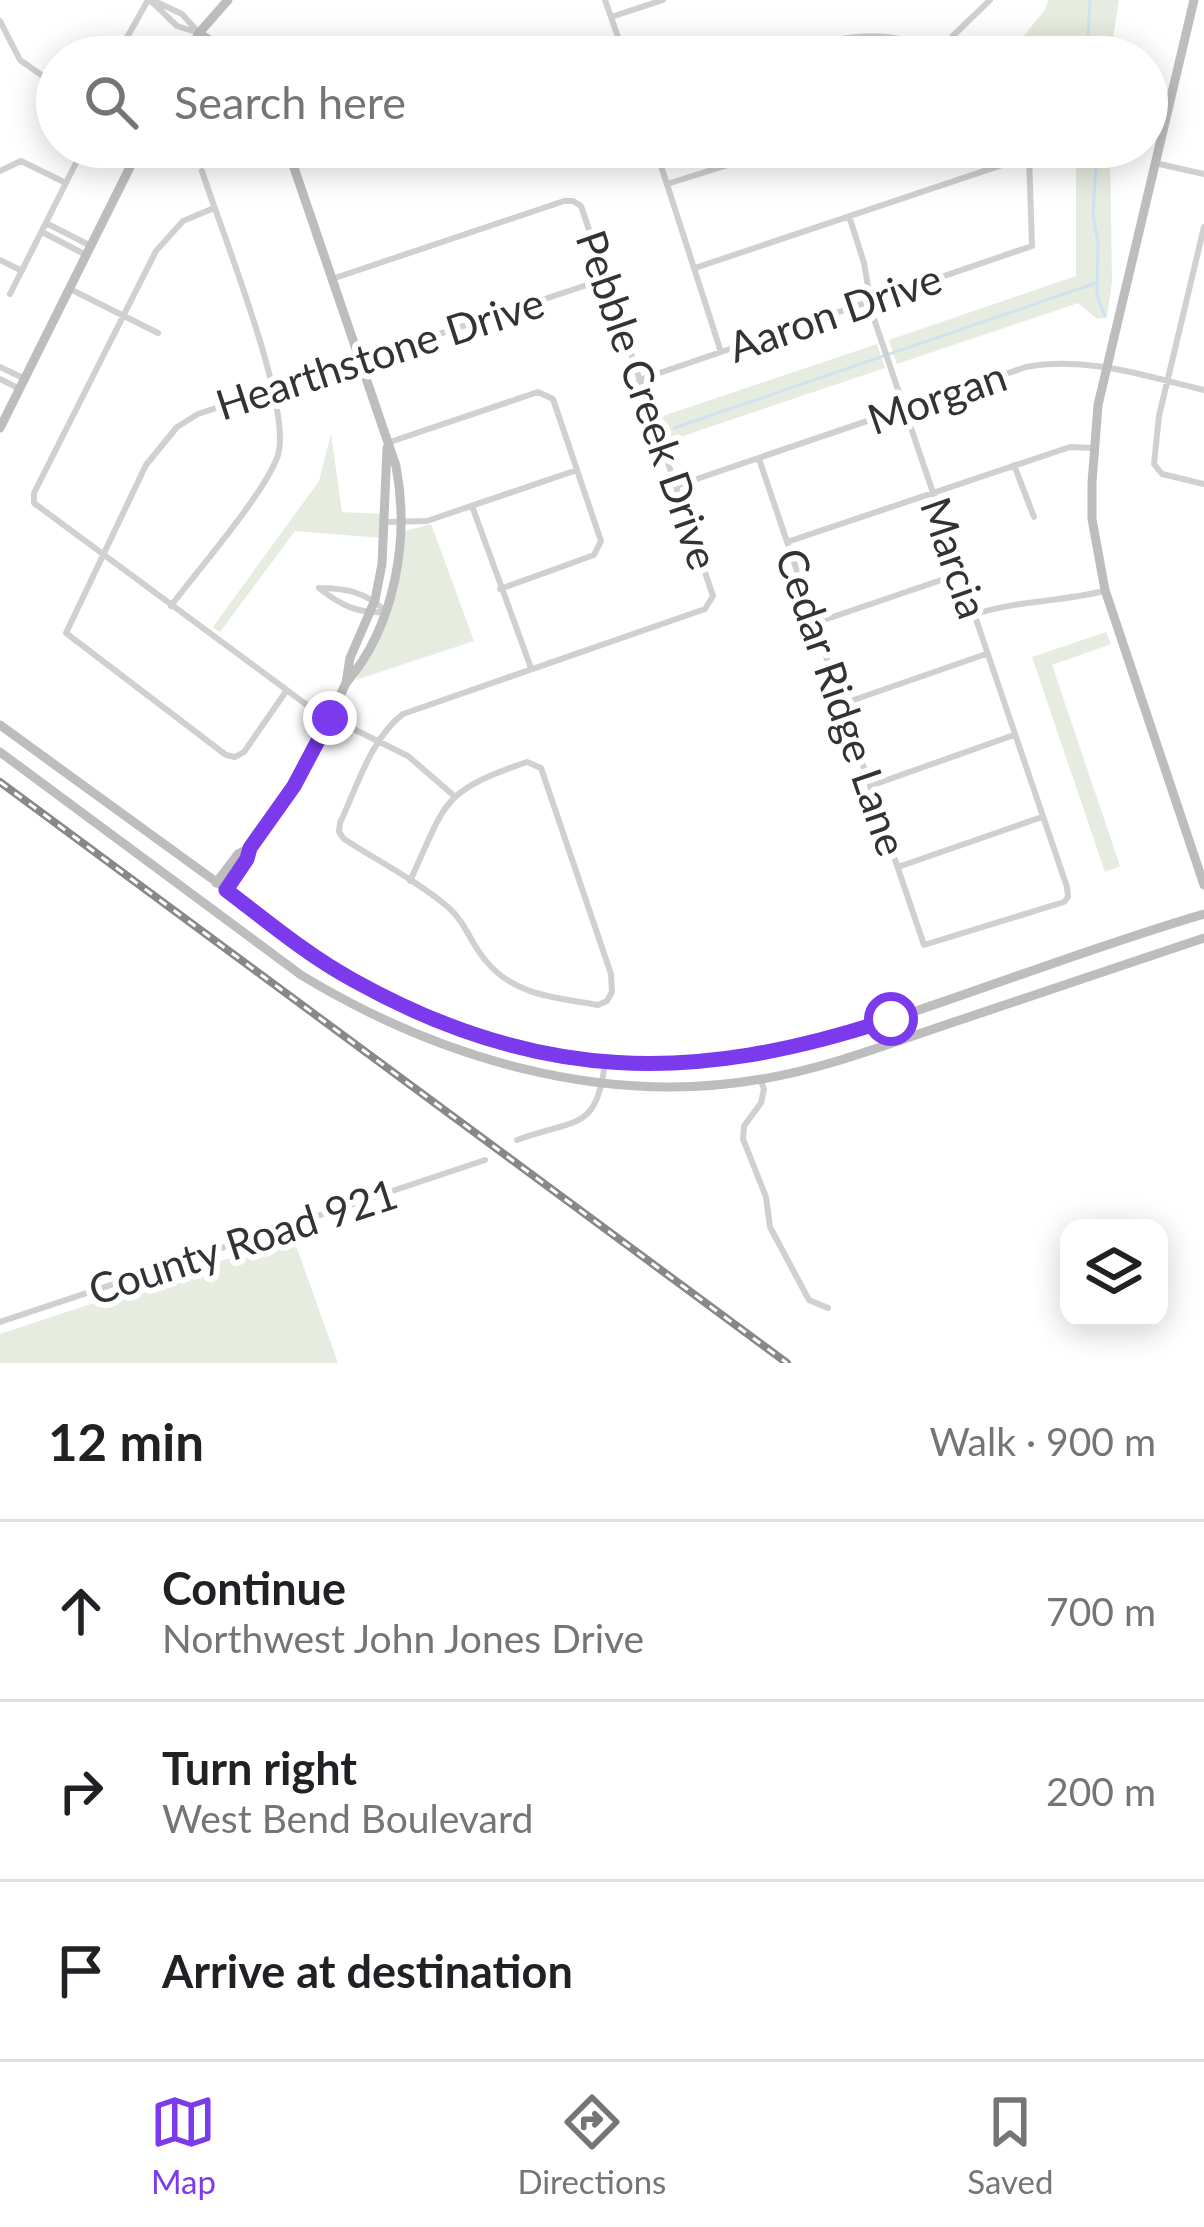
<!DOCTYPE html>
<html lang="en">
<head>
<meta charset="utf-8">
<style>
  :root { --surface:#fff; --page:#f6f6f6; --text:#202124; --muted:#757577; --line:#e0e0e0; --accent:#7c3aed }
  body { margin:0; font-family:Lato,sans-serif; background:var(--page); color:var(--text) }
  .controls { position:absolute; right:36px; bottom:36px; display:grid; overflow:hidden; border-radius:24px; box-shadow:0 6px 30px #0003 }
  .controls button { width:108px; height:108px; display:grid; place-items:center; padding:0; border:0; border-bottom:3px solid var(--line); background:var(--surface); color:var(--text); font:60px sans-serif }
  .stop { position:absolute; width:36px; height:36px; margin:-27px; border:9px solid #7c3aed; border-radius:50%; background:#fff }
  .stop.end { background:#7c3aed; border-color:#fff; box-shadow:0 3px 12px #0008 }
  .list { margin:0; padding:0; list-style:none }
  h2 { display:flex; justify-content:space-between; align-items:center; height:156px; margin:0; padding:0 48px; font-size:51px }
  h2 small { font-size:39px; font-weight:400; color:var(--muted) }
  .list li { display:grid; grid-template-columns:78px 1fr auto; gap:36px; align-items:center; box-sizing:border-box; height:180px; padding:0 48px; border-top:3px solid var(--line) }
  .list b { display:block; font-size:45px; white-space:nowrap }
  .list p { margin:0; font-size:39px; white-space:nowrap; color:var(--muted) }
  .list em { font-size:39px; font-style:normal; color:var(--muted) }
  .icon { flex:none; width:66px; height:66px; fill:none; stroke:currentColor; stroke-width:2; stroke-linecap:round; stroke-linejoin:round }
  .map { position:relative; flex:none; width:1204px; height:1363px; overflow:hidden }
  .search { position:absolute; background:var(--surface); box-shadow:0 6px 30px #0003; left:36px; right:36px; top:36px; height:132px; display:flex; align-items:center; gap:30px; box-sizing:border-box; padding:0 42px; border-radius:66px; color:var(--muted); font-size:45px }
  .sheet { height:696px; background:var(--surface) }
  nav { display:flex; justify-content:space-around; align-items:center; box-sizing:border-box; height:168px; border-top:3px solid var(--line); background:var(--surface); font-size:33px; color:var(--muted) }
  nav a { display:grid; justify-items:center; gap:6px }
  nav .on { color:var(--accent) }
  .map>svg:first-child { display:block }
  .green { fill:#e6ecdf }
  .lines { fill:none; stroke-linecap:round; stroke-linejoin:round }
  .stream { stroke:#cfe2ee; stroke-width:3 }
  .street { stroke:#d0d0d0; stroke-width:6 }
  .secondary { stroke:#bdbdbd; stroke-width:9 }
  .rail-casing { stroke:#888; stroke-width:8 }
  .rail { stroke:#fff; stroke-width:3; stroke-dasharray:9; stroke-linecap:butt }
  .route { stroke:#7c3aed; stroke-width:15 }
  .labels { text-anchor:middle; stroke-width:12; stroke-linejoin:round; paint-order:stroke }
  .street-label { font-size:42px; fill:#333; stroke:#fff }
</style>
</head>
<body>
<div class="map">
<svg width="1204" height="1363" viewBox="0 0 1204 1363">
  <rect width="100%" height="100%" fill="#fff"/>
  <path class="green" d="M1048,0H1119L1110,57H1006L1045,10Z
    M1076,147H1110L1112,282L1107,317L1097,319L1078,303L897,364L889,340L1076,276Z
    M877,344L885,368L665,442L657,418Z
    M331,434L342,512L382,514V538L295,531L220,632L213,627L319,481Z
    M431,524L474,641L356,680L380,635L405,531Z
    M1106,632L1111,644L1052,665L1120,866L1105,872L1032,657Z
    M293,1237L338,1363H0V1334Z"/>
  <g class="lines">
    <path class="stream" d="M1087,57L1090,0
      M1097,147L1093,215L1098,242L1097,296L1105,316
      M674,428L1096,283"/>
    <path class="street" d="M150,0L177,26L199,33
      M152,0L182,14L199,33
      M605,0L625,57
      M611,17L663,0
      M0,21L20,60L57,86
      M116,57L148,0
      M775,57C831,40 880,23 935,51
      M931,57L990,0
      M655,147L721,352
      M1155,163L1204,174
      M0,171L21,161L66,183
      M667,184L785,147
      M214,208L183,221L156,251L34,493V503L311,708L408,756L452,794
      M46,223L91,246
      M1204,227L1159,416L1154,464L1162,474L1204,484
      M42,232L86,255
      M0,260L22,271
      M332,279L564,201H573L581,206L713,596L705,609L403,714C371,738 357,787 340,823L339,832L344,839C378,861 417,881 448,907C466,923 471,944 486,961C514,996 558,998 598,1005L607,1001L612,992L611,974L541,768L527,762C440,792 447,801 410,881
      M70,289L158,333
      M10,294L77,161
      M0,367L25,379
      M0,379L18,388
      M639,380L1032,246L1029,156L695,268
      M390,442L538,392L553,399L601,541L594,555L500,589
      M759,459L924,945L1064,902L1068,897L1067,887L873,316L864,263L849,216
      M1014,465L1034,517
      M676,486L1026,367C1088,356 1144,376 1204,390
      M472,506L531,668
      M387,522L427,521L577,470
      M787,542L1070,447L1093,448
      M319,588C345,588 367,592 386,612
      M319,588C340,605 358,614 386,612
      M171,606C197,571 266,492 278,455C293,407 220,228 202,171
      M973,615C1017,600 1060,602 1104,591
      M815,623L959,574
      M287,690L244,752L235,757L226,755L66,633L146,465L177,427L198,414L605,279
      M842,704L986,654
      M870,786L1014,735
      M898,867L1042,817
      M760,1079L764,1089L761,1103L744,1126L743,1139L766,1197L770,1227L809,1300L828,1308
      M517,1140C575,1118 597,1133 605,1062
      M0,1322L485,1160"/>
    <path class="secondary" d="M1194,0L1098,405L1092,483V519L1105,590L1204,885
      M199,33L234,57
      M186,57L199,33L228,0
      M287,147L396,466C410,539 395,626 346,683
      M0,428L140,147
      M0,725L350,979C442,1026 540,1063 644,1066C740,1068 830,1039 919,1010C1014,978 1108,942 1204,914
      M0,752L301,975C438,1058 602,1107 762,1079C828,1068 891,1043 954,1022C1037,994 1121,966 1204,938
      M216,883L238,854L250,848
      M226,890L311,757L346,683L350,658L375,600L382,564L387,448"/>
    <g class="rail-casing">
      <path id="rail" d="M0,782L787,1363"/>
    </g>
    <use href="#rail" class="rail"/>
  </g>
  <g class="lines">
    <path class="route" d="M330,718L294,786L250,848L247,859L226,890C267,921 307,955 353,980C537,1083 695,1084 891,1019"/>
  </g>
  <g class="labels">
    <g class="street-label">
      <text transform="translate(835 313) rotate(-19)" y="15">Aaron Drive</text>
      <text transform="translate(380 354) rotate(-18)" y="15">Hearthstone Drive</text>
      <text transform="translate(937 398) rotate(-19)" y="15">Morgan</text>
      <text transform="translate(647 400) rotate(71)" y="15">Pebble Creek Drive</text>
      <text transform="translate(954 558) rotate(71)" y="15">Marcia</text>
      <text transform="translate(841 702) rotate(71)" y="15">Cedar Ridge Lane</text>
      <text transform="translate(243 1242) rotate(-18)" y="15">County Road 921</text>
    </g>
  </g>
</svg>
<div class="controls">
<button><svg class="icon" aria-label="layers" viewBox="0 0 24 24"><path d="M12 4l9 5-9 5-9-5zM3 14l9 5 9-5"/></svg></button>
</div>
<div class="stop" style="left:891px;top:1019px"></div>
<div class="stop end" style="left:330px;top:718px"></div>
<div class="search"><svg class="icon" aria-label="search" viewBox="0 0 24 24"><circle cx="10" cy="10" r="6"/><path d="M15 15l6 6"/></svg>Search here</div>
</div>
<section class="sheet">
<h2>12 min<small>Walk · 900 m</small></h2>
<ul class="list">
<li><svg class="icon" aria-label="ahead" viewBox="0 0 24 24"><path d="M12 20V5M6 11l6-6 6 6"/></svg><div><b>Continue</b><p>Northwest John Jones Drive</p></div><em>700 m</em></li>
<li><svg class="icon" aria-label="right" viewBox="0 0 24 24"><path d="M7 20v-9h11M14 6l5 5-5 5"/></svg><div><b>Turn right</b><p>West Bend Boulevard</p></div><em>200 m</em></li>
<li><svg class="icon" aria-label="arrive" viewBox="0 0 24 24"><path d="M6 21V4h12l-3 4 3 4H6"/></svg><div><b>Arrive at destination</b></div></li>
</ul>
</section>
<nav>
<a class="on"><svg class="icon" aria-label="map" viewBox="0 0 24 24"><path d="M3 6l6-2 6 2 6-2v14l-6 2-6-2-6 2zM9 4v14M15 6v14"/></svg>Map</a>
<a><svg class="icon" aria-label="directions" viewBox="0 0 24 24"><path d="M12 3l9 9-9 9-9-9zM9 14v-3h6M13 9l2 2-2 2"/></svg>Directions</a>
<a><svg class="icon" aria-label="saved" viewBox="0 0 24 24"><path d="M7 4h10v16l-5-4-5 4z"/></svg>Saved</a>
</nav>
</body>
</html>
